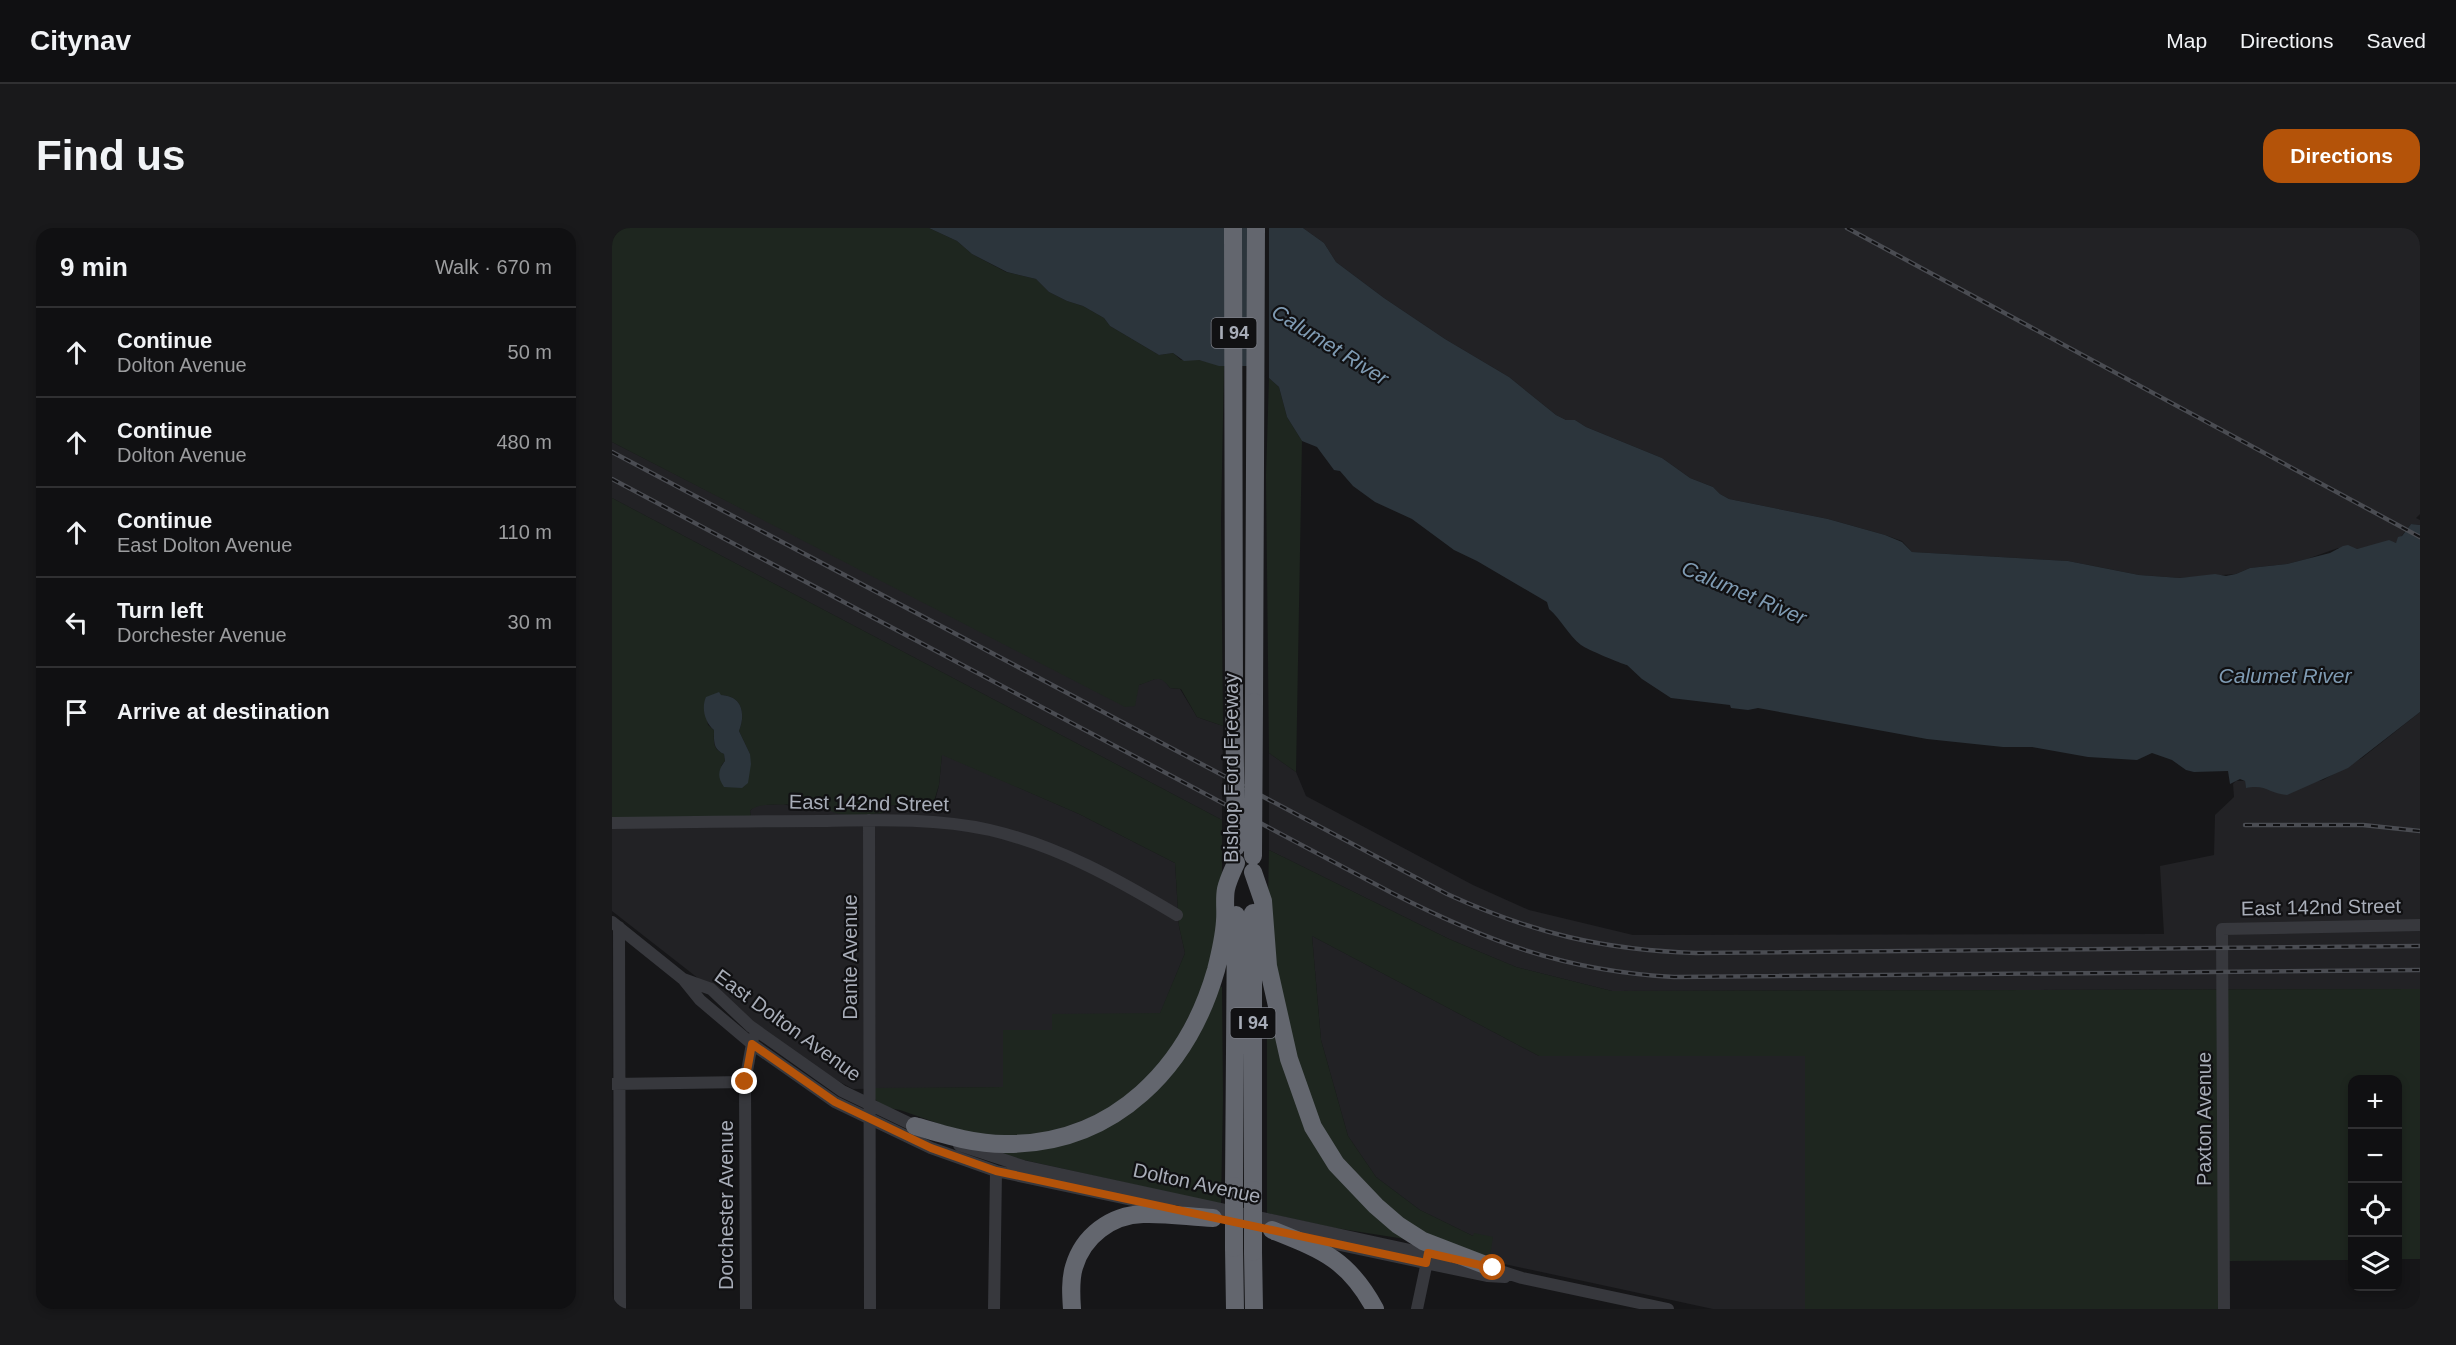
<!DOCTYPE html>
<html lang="en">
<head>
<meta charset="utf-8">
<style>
  :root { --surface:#101012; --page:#19191b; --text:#f1f3f6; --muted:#9c9d9f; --line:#303032; --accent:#b45309 }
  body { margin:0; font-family:Arial,sans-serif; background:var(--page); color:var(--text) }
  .controls { position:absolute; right:18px; bottom:18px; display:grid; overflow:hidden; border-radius:12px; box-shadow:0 3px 9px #0003 }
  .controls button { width:54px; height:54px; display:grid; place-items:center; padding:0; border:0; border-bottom:2px solid var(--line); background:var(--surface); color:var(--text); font:30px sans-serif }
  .stop { position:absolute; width:18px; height:18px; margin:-14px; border:4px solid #b45309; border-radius:50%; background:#fff }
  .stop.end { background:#b45309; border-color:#fff; box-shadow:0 2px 6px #0008 }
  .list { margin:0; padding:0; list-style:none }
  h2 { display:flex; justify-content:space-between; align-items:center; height:78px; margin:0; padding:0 24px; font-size:26px }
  h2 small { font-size:20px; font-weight:400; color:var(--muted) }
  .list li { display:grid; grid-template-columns:39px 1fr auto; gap:18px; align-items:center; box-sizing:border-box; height:90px; padding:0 24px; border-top:2px solid var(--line) }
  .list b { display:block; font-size:22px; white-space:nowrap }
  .list p { margin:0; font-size:20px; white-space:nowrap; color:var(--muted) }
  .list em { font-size:20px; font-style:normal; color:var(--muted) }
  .icon { flex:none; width:33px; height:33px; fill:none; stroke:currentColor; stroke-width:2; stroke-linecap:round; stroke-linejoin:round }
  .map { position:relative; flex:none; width:1808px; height:1081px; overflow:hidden; border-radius:18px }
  header { display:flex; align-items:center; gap:36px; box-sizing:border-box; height:84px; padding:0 30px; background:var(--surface); border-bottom:2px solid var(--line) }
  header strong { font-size:28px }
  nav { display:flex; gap:33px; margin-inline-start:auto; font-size:21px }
  .intro { display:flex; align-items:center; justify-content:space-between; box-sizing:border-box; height:144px; padding:0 36px }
  h1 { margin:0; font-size:42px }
  .button { padding:15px 27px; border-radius:18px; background:var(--accent); color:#fff; font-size:21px; font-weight:700 }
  main { display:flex; gap:36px; padding:0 36px }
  aside { flex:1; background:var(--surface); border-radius:18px; box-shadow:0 3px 9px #0003 }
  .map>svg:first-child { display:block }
  .built { fill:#222225 }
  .green { fill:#1e261f; fill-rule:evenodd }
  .water { fill:#2c353c }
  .pier { fill:#161618 }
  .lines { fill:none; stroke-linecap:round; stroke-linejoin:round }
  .minor { stroke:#37383d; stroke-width:12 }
  .highway { stroke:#63666e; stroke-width:18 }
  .rail-casing { stroke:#4a4c52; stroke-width:4.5 }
  .rail { stroke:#111113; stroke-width:2; stroke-dasharray:7; stroke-linecap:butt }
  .highway-bridge { stroke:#63666e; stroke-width:18 }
  .route { stroke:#b45309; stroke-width:8 }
  .labels { text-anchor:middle; stroke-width:4.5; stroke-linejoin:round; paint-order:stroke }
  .shield { fill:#111113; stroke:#7b7e86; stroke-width:1.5 }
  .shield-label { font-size:18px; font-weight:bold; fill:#a8adb8 }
  .street-label { font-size:20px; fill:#a8adb8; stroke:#111113 }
  .water-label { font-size:21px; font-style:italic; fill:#7f9bb3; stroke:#111113 }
</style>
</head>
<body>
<header>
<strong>Citynav</strong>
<nav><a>Map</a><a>Directions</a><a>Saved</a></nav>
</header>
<div class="intro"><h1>Find us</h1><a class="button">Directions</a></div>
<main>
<aside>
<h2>9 min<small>Walk · 670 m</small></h2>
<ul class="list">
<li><svg class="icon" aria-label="ahead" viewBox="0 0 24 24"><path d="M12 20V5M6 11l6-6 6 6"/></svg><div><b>Continue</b><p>Dolton Avenue</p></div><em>50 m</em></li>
<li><svg class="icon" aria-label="ahead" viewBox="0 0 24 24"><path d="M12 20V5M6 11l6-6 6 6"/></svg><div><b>Continue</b><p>Dolton Avenue</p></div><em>480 m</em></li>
<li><svg class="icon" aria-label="ahead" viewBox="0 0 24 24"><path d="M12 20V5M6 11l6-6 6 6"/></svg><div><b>Continue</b><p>East Dolton Avenue</p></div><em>110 m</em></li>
<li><svg class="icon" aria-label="left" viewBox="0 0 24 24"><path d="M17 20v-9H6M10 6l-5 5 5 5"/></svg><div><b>Turn left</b><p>Dorchester Avenue</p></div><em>30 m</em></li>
<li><svg class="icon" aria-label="arrive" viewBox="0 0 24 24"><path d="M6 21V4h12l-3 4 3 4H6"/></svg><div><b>Arrive at destination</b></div></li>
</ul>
</aside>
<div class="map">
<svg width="1808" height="1081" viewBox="0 0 1808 1081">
  <rect width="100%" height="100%" fill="#161618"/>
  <path class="built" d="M691,0H1808V286L1804,290L1808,292V297L1799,296L1784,315L1778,314L1745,321L1726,320L1695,331L1675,336L1638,340L1624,346L1568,350L1527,347L1456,333L1300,324L1290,313L1273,307L1216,291L1117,271L1108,266L1101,259L1078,250L1050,230L974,199L963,192H954L944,187L897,149L833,111L772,70L724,34L712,15Z
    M0,214L123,277L527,457L545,450L552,452L558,460L568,461L585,489L611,498L610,592L0,270Z
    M1808,484V761L1000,763L904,739L837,711L657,622V525L684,544L694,568L861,657L917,682L1021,707L1552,706L1548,638L1602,627L1603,587L1622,569L1621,556L1624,553H1633L1634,559L1651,558L1660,563L1711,552L1750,530Z
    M330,526L467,586L563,635L567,698L573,725L548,786H440V802L392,859L241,861L211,845L155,804L0,683V598L139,588L138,583L141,579L147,577L171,576L182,579L208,574L299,578L310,582L322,577L327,557Z
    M700,708L927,828H1194L1193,1081H1101L874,1032L861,1008L808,982L764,949L736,908L709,812Z"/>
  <path class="green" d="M0,0H317L345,13L360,26L394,44L424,51L437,64L455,73L471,78L492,90L498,98L547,127L561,125L569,132H587L612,138L609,292L611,498L585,489L569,461L558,460C547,445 543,452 527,457L523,478L513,479L0,214Z
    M657,150L667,159L675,189L690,213L684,544L657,525L654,248Z
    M0,270L610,592V660L601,726L592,759L552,836L497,884L432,907H375L348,903L288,882L271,879L263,871V860L391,859V802H440V786L548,785L573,725L567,698L563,635L467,586L330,527L327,557L319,583L299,578L278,577L272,585C251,586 222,593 208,574C190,581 147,571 138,583L139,588L0,591ZM109,467C130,468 134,485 127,503L138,526L109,538L113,533L112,526C100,521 102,514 102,502L96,497L94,487Z
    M657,622L837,711L904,739L1000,763L1808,761V1031H1786V852H1740V1032L1616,1033L1606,901V1081H1193V828H927L700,708L709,812L736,908L764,949L808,982L861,1008L862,1005L881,1009L878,1028L874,1032L818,1009L775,981L732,936L705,891L694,864L666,762L656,671Z
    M605,757L610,759L611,870L609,976L412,932L373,921H395L538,867Z
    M655,782L659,783L688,881L793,1011L723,1000L655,985Z"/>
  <path class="water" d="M317,0H691L712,15L724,34L772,70L833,111L897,149L944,187L954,192H963L974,199L1050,230L1078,250L1101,259L1108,266L1117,271L1216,291L1273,307L1290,314L1300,324L1456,333L1527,347L1568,350L1603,346L1614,348L1624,346L1638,340L1675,336L1718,325L1731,318L1736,317L1745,321L1777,312L1784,315L1786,309L1790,308L1799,296L1808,297V484L1736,540L1675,567C1657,566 1655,556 1634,560L1633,553L1628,551L1618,556L1616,543L1582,544L1574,542L1560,532L1540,525L1525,532L1476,529L1420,519H1391L1315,511L1146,480L1136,482L1119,480L1118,477L1059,470L1030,451L1015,437C1010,436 974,421 969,417C956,407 949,391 937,381L935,374L865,333L842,322L800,291L763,274L741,258L728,243L722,242L705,219L690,213L675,189L667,159L657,150V144L638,138H607L587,132L572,133L561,125L547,127L498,98L492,90L471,78L455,73L437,64L424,51L395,44L360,26L345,13Z
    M107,464L109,467C130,468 134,485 127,503L138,526L139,536L136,555L130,560L112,559C105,549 106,542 113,533L112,526C101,521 102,514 102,502C93,495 89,480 94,469Z"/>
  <path class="pier" d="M636,0H657V153L651,144Z"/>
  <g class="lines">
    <path class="minor" d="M257,592L258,1081
      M0,595C70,594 140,593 210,593C267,592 323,590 378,602C446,618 505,651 565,687
      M0,694L71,751L88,772L140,816L223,874L319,920L384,943L558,980
      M7,699L8,1081
      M71,751L99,761L138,798L230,863L309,901
      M1,856L133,854
      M347,917L411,938L835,1030
      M695,1010L875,1048L893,1049
      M876,1039L910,1050L1056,1081
      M134,1081L133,854L141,810
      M382,1081L384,943
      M805,1081L816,1029
      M1612,1081L1610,701L1808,697"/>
    <path class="highway" d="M621,0L622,464
      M642,474L644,0
      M641,644L651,673L656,738L677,831L701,899L724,936L764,978L786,997L811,1013L881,1040
      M641,685V962
      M303,898C333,907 365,917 397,916C503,915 576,840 604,742C608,726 612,709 613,693C614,683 612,671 614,661C616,652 620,644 624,635
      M622,958L624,687
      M660,1002C710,1022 736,1031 763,1081
      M622,1020L623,1081
      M641,1024L642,1081
      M460,1081C459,1067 458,1052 462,1039C471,1008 499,987 531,986C554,985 578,989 601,990"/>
    <g class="rail-casing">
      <path id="rail" d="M1235,0L1808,309
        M0,224L835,666C920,705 991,722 1084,725L1808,718
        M0,251L780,665C877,714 952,743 1062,749L1808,742
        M1633,597H1751L1808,603"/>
    </g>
    <use href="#rail" class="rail"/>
    <path class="highway-bridge" d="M622,464L624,619
      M641,628L642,474
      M622,958V1020
      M641,962V1024"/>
  </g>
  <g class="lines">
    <path class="route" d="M133,854L140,816L223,874L319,920L384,943L814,1035L816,1025L881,1040"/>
  </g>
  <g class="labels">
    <g class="shield">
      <rect x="599.5" y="90" width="45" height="30" rx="4.5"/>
      <rect x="618.5" y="780" width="45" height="30" rx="4.5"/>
    </g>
    <g class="shield-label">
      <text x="622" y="111">I 94</text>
      <text x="641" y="801">I 94</text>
    </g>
    <g class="street-label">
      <text transform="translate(619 540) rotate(-90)" y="7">Bishop Ford Freeway</text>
      <text transform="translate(257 575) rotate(1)" y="7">East 142nd Street</text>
      <text transform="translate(1709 679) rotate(-1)" y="7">East 142nd Street</text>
      <text transform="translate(238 729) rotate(-90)" y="7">Dante Avenue</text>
      <text transform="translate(176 797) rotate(36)" y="7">East Dolton Avenue</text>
      <text transform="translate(1592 891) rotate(-90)" y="7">Paxton Avenue</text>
      <text transform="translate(585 955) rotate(12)" y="7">Dolton Avenue</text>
      <text transform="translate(114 977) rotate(-90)" y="7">Dorchester Avenue</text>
    </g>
    <g class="water-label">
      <text transform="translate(718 117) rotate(32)" y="7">Calumet River</text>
      <text transform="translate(1132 365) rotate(23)" y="7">Calumet River</text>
      <text x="1673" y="455">Calumet River</text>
    </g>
  </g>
</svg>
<div class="controls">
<button>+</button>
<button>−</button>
<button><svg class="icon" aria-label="locate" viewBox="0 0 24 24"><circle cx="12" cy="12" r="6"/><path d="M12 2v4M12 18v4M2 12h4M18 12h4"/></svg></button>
<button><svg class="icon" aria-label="layers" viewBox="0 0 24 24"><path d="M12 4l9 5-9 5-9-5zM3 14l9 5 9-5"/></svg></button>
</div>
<div class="stop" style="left:881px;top:1040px"></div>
<div class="stop end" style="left:133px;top:854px"></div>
</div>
</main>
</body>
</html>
